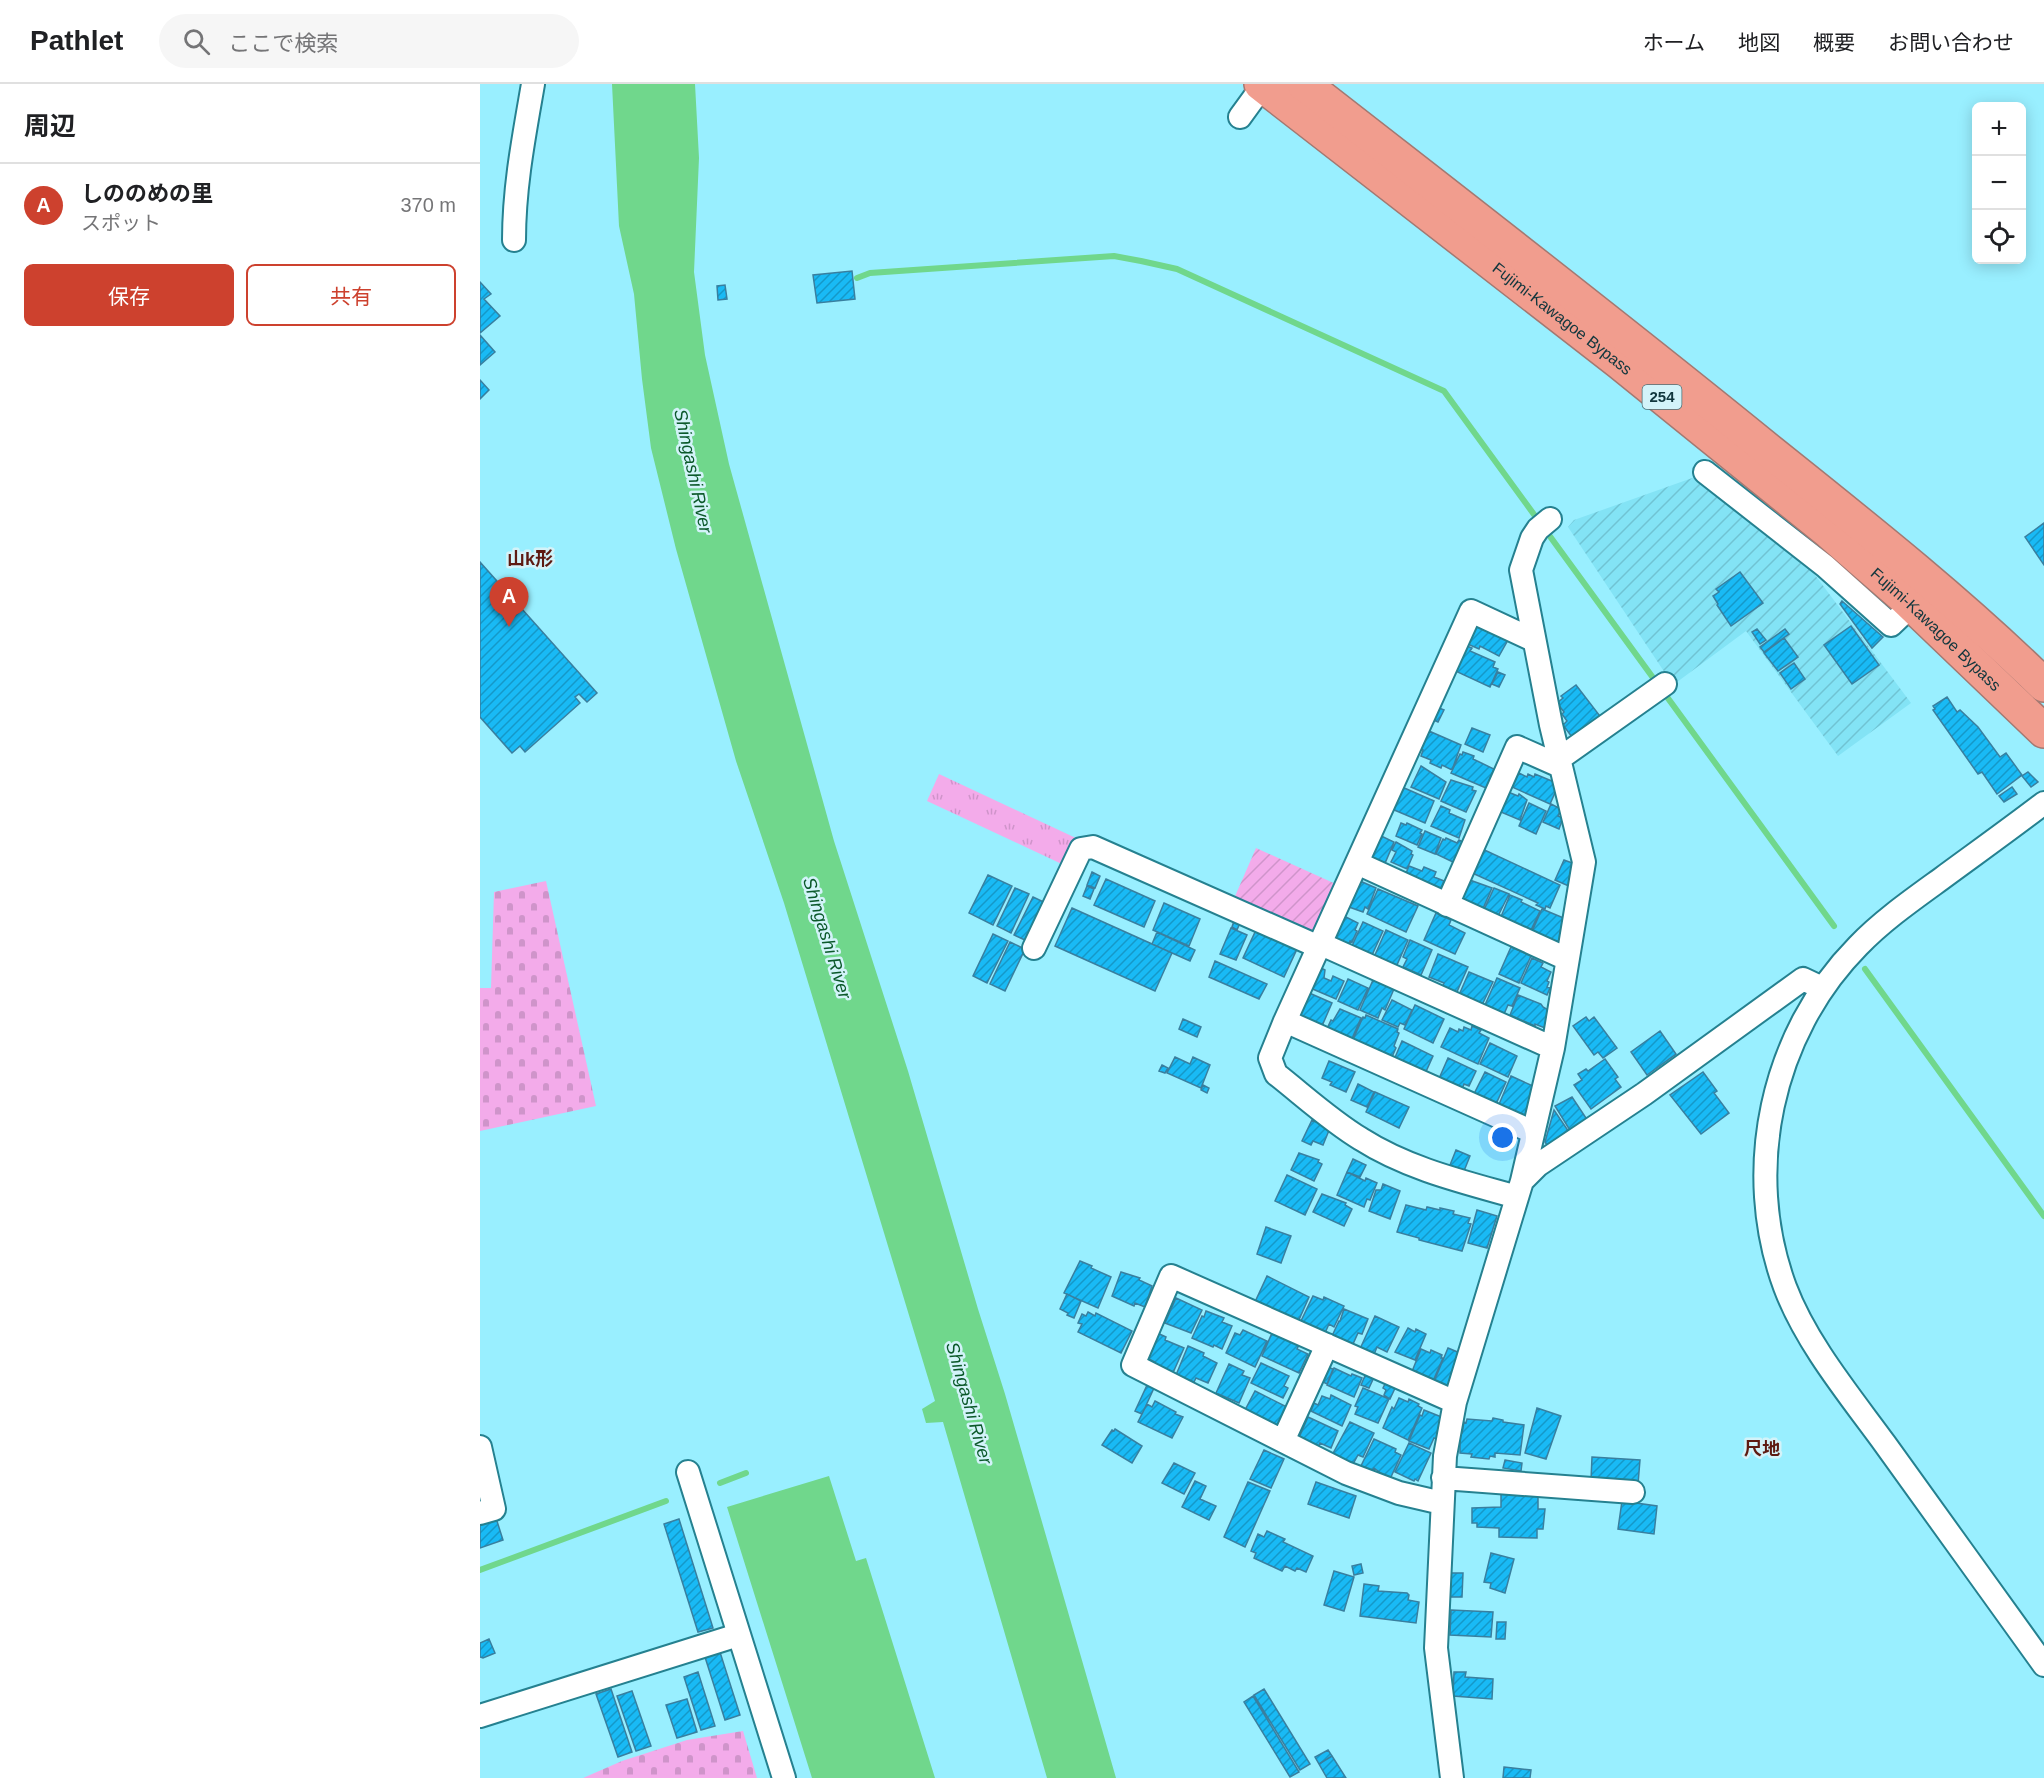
<!DOCTYPE html>
<html lang="ja">
<head>
<meta charset="utf-8">
<style>
  :root { --surface:#fff; --page:#f6f6f6; --text:#202124; --muted:#757577; --line:#e0e0e0; --accent:#cd412e }
  body { margin:0; font-family:Arial,"Noto Sans JP",sans-serif; background:var(--page); color:var(--text) }
  .controls { position:absolute; right:18px; top:18px; display:grid; overflow:hidden; border-radius:9px; box-shadow:0 3px 15px #0003 }
  .controls button { width:54px; height:54px; display:grid; place-items:center; padding:0; border:0; border-bottom:2px solid var(--line); background:var(--surface); color:var(--text); font:30px sans-serif }
  .you { position:absolute; left:1023px; top:1054px; width:21px; height:21px; margin:-15px; border:4px solid #fff; border-radius:50%; background:#1a73e8; box-shadow:0 0 0 9px #1a73e833 }
  .badge { display:grid; place-items:center; width:39px; height:39px; border-radius:50%; background:var(--accent); color:#fff; font-size:20px; font-weight:700 }
  .pin { position:absolute; translate:-50% -50px; filter:drop-shadow(0 2px 3px #0008) }
  .pin::after { content:''; position:absolute; top:32px; width:21px; height:18px; background:inherit; clip-path:polygon(0 0,100% 0,50% 100%) }
  .list { margin:0; padding:0; list-style:none }
  h2 { display:flex; justify-content:space-between; align-items:center; height:78px; margin:0; padding:0 24px; font-size:26px }
  h2 small { font-size:20px; font-weight:400; color:var(--muted) }
  .list li { display:grid; grid-template-columns:39px 1fr auto; gap:18px; align-items:center; box-sizing:border-box; height:84px; padding:0 24px; border-top:2px solid var(--line) }
  .list b { display:block; font-size:22px; white-space:nowrap }
  .list p { margin:0; font-size:20px; white-space:nowrap; color:var(--muted) }
  .list em { font-size:20px; font-style:normal; color:var(--muted) }
  .actions { display:flex; gap:12px; padding:18px 24px }
  .actions a { flex:1; padding:14px 0; border:2px solid var(--accent); border-radius:9px; text-align:center; font-size:21px; color:var(--accent) }
  .actions .main { background:var(--accent); color:#fff }
  .icon { flex:none; width:33px; height:33px; fill:none; stroke:currentColor; stroke-width:2; stroke-linecap:round; stroke-linejoin:round }
  .map { position:relative; flex:none; width:1564px; height:1694px; overflow:hidden }
  header { display:flex; align-items:center; gap:36px; box-sizing:border-box; height:84px; padding:0 30px; background:var(--surface); border-bottom:2px solid var(--line) }
  header strong { font-size:28px }
  nav { display:flex; gap:33px; margin-inline-start:auto; font-size:21px }
  .search { width:420px; height:54px; background:var(--page); display:flex; align-items:center; gap:15px; box-sizing:border-box; padding:0 21px; border-radius:33px; color:var(--muted); font-size:22px }
  main { display:flex }
  aside { flex:1; background:var(--surface) }
  .map>svg:first-child { display:block }
  .industrial { fill:url(#industrial-furrows) }
  .cemetery { fill:url(#cemetery-stones) }
  .park { fill:url(#park-tufts) }
  .garden { fill:url(#garden-furrows) }
  .water { fill:#70d78c }
  .lines { fill:none; stroke-linecap:round; stroke-linejoin:round }
  .stream { stroke:#70d78c; stroke-width:6 }
  .building { fill:url(#building-hatch); stroke:#397f9f; stroke-width:1.5 }
  .minor-casing { stroke:#258190; stroke-width:26 }
  .highway-casing { stroke:#a37972; stroke-width:36 }
  .minor { stroke:#fff; stroke-width:22 }
  .highway { stroke:#f19d8e; stroke-width:33 }
  .labels { text-anchor:middle; stroke-width:5; stroke-linejoin:round; paint-order:stroke }
  .shield { fill:#d3f3f9; stroke:#4b6f75; stroke-width:1.5 }
  .shield-label { font-size:15px; font-weight:bold; fill:#11363d }
  .street-label { font-size:16px; fill:#11363d; stroke:#d3f3f9 }
  .water-label { font-size:18px; font-style:italic; fill:#0b592a; stroke:#d3f3f9 }
  .neighbourhood-label { font-size:18px; font-weight:bold; fill:#5d1a11; stroke:#d3f3f9 }
</style>
</head>
<body>
<header>
<strong>Pathlet</strong>
<div class="search"><svg class="icon" aria-label="search" viewBox="0 0 24 24"><circle cx="10" cy="10" r="6"/><path d="M15 15l6 6"/></svg>ここで検索</div>
<nav><a>ホーム</a><a>地図</a><a>概要</a><a>お問い合わせ</a></nav>
</header>
<main>
<aside>
<h2>周辺<small></small></h2>
<ul class="list">
<li><span class="badge">A</span><div><b>しののめの里</b><p>スポット</p></div><em>370 m</em></li>
</ul>
<div class="actions"><a class="main">保存</a><a>共有</a></div>
</aside>
<div class="map">
<svg width="1564" height="1694" viewBox="0 0 1564 1694">
  <defs>
    <pattern id="industrial-furrows" width="10" height="10" patternUnits="userSpaceOnUse" patternTransform="scale(1.5)"><rect width="10" height="10" fill="#83e3f5"/><path d="M-1 1l2-2M0 10L10 0M9 11l2-2" fill="none" stroke="#70c3d3"/></pattern>
    <pattern id="cemetery-stones" width="16" height="16" patternUnits="userSpaceOnUse" patternTransform="scale(1.5)"><rect width="16" height="16" fill="#f3abea"/><path d="M2 7V4a2 2 0 0 1 4 0v3zM10 15v-3a2 2 0 0 1 4 0v3z" fill="#cf94ca"/></pattern>
    <pattern id="park-tufts" width="24" height="20" patternUnits="userSpaceOnUse" patternTransform="scale(1.5)"><rect width="24" height="20" fill="#f3abea"/><path d="M3 7l-1-3M5 7V3M7 7l1-3M15 17l-1-3M17 17v-4M19 17l1-3" fill="none" stroke="#cf94ca"/></pattern>
    <pattern id="garden-furrows" width="10" height="10" patternUnits="userSpaceOnUse" patternTransform="scale(1.5)"><rect width="10" height="10" fill="#f3abea"/><path d="M-1 1l2-2M0 10L10 0M9 11l2-2" fill="none" stroke="#cf94ca"/></pattern>
    <pattern id="building-hatch" width="6" height="6" patternUnits="userSpaceOnUse" patternTransform="scale(1.5)"><rect width="6" height="6" fill="#19baf5"/><path d="M-1 1l2-2M0 6l6-6M5 7l2-2" fill="none" stroke="#1598c8"/></pattern>
  </defs>
  <rect width="100%" height="100%" fill="#99efff"/>
  <path class="industrial" d="M1215,393L1225,398L1320,471L1431,619L1358,672L1266,547L1193,601L1088,443L1094,436Z"/>
  <path class="cemetery" d="M66,797L116,1022L0,1047V904H11L14,808Z
    M263,1647L277,1694H103L142,1677L207,1656Z"/>
  <path class="park" d="M459,690L598,755L586,782L447,717Z"/>
  <path class="garden" d="M776,764L858,801L834,854L753,817Z"/>
  <path class="water" d="M132,0H215L219,74L214,188L225,271L249,380L354,757L428,987L498,1225L525,1310L636,1694H567L463,1338L446,1339L442,1325L455,1317L304,819L256,677L196,465L171,364L162,295L154,210L139,142Z
    M349,1392L376,1477L386,1474L455,1694H332L247,1423Z"/>
  <g class="lines">
    <path class="stream" d="M377,194L390,189L634,172L661,177L697,185L964,307L1354,842
      M1385,885L1564,1132
      M240,1399L266,1389
      M0,1486L186,1417"/>
  </g>
  <path class="building" d="M372,187L375,215L337,219L333,191Z
    M0,198L11,210L4,215L20,232L0,249Z
    M245,201L247,215L238,216L237,202Z
    M0,251L15,268L0,281Z
    M0,296L9,306L0,315Z
    M1564,439V481L1545,453Z
    M0,478L117,609L107,618L99,610L95,613L100,619L45,668L40,662L32,669L0,633Z
    M1260,488L1283,519L1251,542L1237,521L1238,520L1233,512L1239,508L1236,505Z
    M1362,517L1403,553L1392,564L1360,520Z
    M997,536L1028,556L1019,572L1000,562L999,565L983,558Z
    M1371,542L1399,581L1372,600L1344,561Z
    M1277,545L1286,556L1280,560L1272,548Z
    M1305,545L1309,550L1284,568L1280,563Z
    M1304,554L1318,573L1298,587L1284,569Z
    M982,560L992,564L990,567L1015,578L1013,583L1018,585L1010,603L971,585Z
    M1314,579L1325,595L1311,605L1300,589Z
    M1018,588L1025,591L1019,603L1012,600Z
    M1096,601L1123,636L1095,657L1083,641L1087,637L1082,630L1084,628L1077,619L1083,614L1081,612Z
    M1467,613L1477,628L1480,626L1498,643L1520,673L1526,669L1542,691L1517,710L1502,688L1498,690L1453,626L1455,625L1453,622Z
    M954,622L964,626L958,638L949,634Z
    M992,644L1010,651L1003,668L985,660Z
    M949,647L981,661L972,686L962,681L961,684L950,679L951,676L941,672L943,666L940,665Z
    M983,668L994,672L993,675L1014,685L1006,704L971,689L980,670L982,671Z
    M941,682L966,698L959,715L931,703Z
    M1548,688L1558,698L1551,703L1542,692Z
    M1039,689L1047,693L1048,690L1054,693L1055,690L1079,700L1070,720L1032,703Z
    M971,696L993,703L992,706L996,707L986,728L961,717Z
    M922,703L954,717L945,739L912,725Z
    M1532,703L1537,710L1524,718L1519,712Z
    M1028,708L1038,712L1039,710L1047,716L1040,736L1016,726Z
    M1049,719L1066,727L1056,750L1039,742Z
    M1071,720L1081,725L1078,732L1083,734L1079,745L1063,738Z
    M961,722L970,726L969,729L985,736L979,754L951,742Z
    M921,739L926,741L927,739L942,746L940,749L942,750L937,761L916,752Z
    M945,747L961,754L955,770L938,763Z
    M897,750L914,758L903,784L886,777Z
    M966,754L977,759L979,756L987,760L975,779L956,770L963,755L965,756Z
    M916,758L932,767L931,770L933,771L927,785L911,778L916,768L912,766Z
    M998,763L1080,801L1070,824L1066,822L1065,825L1056,821L1058,819L988,787Z
    M1084,776L1095,780L1091,803L1075,796Z
    M929,782L942,787L944,783L956,788L954,793L964,797L959,809L924,794Z
    M612,788L620,792L615,804L607,801Z
    M508,791L532,802L513,841L489,829Z
    M626,795L675,817L664,843L614,821Z
    M987,795L1012,804L1001,829L978,816Z
    M880,797L896,804L888,825L885,823L883,828L869,823Z
    M607,802L614,805L610,815L603,812Z
    M535,804L549,810L531,849L517,842Z
    M1014,804L1029,810L1017,834L1003,828Z
    M898,805L938,822L926,848L887,830Z
    M1030,811L1042,816L1041,818L1060,827L1050,848L1020,835Z
    M553,813L566,819L547,857L534,851Z
    M684,819L720,835L709,862L673,846Z
    M592,824L692,869L675,907L575,862Z
    M1062,825L1086,835L1082,861L1050,852Z
    M956,829L971,836L969,841L985,849L975,870L944,856Z
    M862,831L878,839L875,846L877,847L872,858L870,857L868,862L852,855Z
    M754,837L760,839L757,846L752,843Z
    M883,838L903,847L892,871L871,864Z
    M751,844L767,851L756,876L740,870Z
    M776,846L817,865L804,893L763,874Z
    M906,846L928,856L916,883L894,873Z
    M677,848L715,866L710,877L672,860Z
    M513,850L528,857L507,899L493,892Z
    M930,856L952,866L941,891L923,883L927,875L923,873Z
    M530,858L545,865L525,907L510,900Z
    M1031,863L1051,872L1039,899L1019,890Z
    M958,870L988,883L976,910L962,904L964,899L949,893Z
    M1052,874L1063,879L1061,883L1071,888L1067,897L1069,898L1067,903L1070,904L1067,911L1041,899Z
    M735,877L787,900L779,915L729,893Z
    M837,882L845,886L844,894L851,897L853,892L864,897L856,915L828,903Z
    M989,888L1013,898L1002,921L979,911Z
    M1017,894L1040,904L1032,922L1028,921L1024,930L1005,921Z
    M868,895L888,904L878,926L858,917Z
    M893,896L914,905L905,926L902,924L898,934L880,926Z
    M827,908L852,919L842,942L817,931Z
    M1038,911L1061,920L1063,923L1070,927L1065,944L1055,940V942L1030,931Z
    M912,916L932,926L925,941L920,939L918,943L902,936Z
    M935,921L964,935L953,959L924,945Z
    M860,925L881,934L870,959L846,947L851,936L853,937Z
    M886,931L918,945L917,948L919,949L914,962L916,964L911,975L872,958L883,933L885,934Z
    M1106,933L1109,937L1114,933L1137,964L1123,974L1118,968L1114,971L1093,942Z
    M703,935L721,943L717,953L699,945Z
    M992,942L1001,946L999,949L1009,954L998,980L961,963L970,944L978,948L979,945L983,947L984,943L991,946Z
    M1180,947L1196,970L1167,991L1151,968Z
    M922,957L953,972L944,992L913,978Z
    M1010,959L1037,972L1028,993L1000,980Z
    M695,973L710,980L713,973L730,981L721,1004L687,989Z
    M968,974L996,987L989,1002L984,1000L981,1008L958,997Z
    M1125,975L1138,993L1135,995L1141,1003L1111,1025L1094,1001L1102,996L1098,990L1106,985L1108,987Z
    M849,977L875,988L866,1008L850,1001L852,998L842,994Z
    M682,981L688,984L685,989L679,987Z
    M1005,988L1026,998L1016,1020L994,1010Z
    M1223,988L1237,1007L1234,1009L1249,1029L1221,1050L1190,1011Z
    M1031,992L1055,1003L1044,1037L1017,1025Z
    M878,1000L894,1008L887,1023L871,1016Z
    M723,1001L729,1004L727,1009L721,1006Z
    M895,1008L929,1023L919,1044L886,1028Z
    M1092,1013L1108,1037L1091,1048L1075,1022Z
    M1074,1026L1089,1048L1068,1063L1065,1058Z
    M832,1036L850,1044L843,1061L833,1057L831,1061L822,1057Z
    M976,1066L990,1072L984,1087L970,1081Z
    M819,1069L839,1076L838,1078L842,1080L834,1097L811,1086Z
    M873,1075L886,1081L880,1093L867,1088Z
    M867,1088L885,1097L886,1094L897,1099L890,1116L887,1115L884,1123L857,1111Z
    M807,1091L837,1105L825,1131L795,1117Z
    M903,1100L920,1107L910,1135L889,1127L896,1106H901Z
    M842,1110L866,1119L865,1121L872,1125L864,1142L833,1128Z
    M926,1121L946,1126L947,1123L960,1126V1124L974,1127L973,1130L990,1134L988,1139L991,1140L982,1167L939,1156V1154L917,1148Z
    M997,1126L1017,1132L1007,1164L988,1159Z
    M786,1143L811,1152L801,1179L777,1170Z
    M600,1177L612,1182L611,1184L631,1193L618,1224L584,1209Z
    M641,1188L660,1194L659,1196L672,1202L665,1223L655,1219L654,1222L632,1212Z
    M787,1192L829,1213L818,1238L775,1218Z
    M587,1210L601,1217L594,1234L587,1231L588,1229L580,1225Z
    M833,1212L843,1216L844,1213L864,1222L854,1243L849,1240L845,1249L821,1237Z
    M696,1214L722,1226L711,1249L685,1239Z
    M864,1225L888,1235L882,1250L878,1249L873,1260L852,1252L859,1237H860Z
    M726,1227L744,1234L742,1238L752,1242L742,1265L734,1261L733,1263L712,1254L722,1232L724,1233Z
    M608,1228L615,1232L616,1229L652,1247L641,1269L598,1248L602,1240L598,1239L602,1230L606,1232Z
    M895,1232L919,1243L907,1268L897,1263L893,1273L879,1267Z
    M928,1244L935,1248L936,1245L946,1250L935,1276L915,1268Z
    M763,1246L787,1257L775,1283L746,1269L755,1249L760,1251Z
    M675,1248L686,1253L685,1256L704,1264L692,1291L673,1283L675,1278L665,1273Z
    M792,1249L819,1261L817,1265L828,1270L819,1289L782,1272Z
    M708,1262L724,1269L723,1272L737,1279L728,1299L716,1294L714,1298L696,1291Z
    M968,1264L980,1269L969,1307L953,1300Z
    M941,1265L950,1269L951,1266L962,1271L961,1274H963L953,1297L931,1290Z
    M781,1279L809,1292L804,1302L808,1304L803,1314L771,1299Z
    M749,1280L764,1287L762,1291L770,1294L759,1319L736,1309Z
    M844,1282L853,1285L847,1300L839,1296Z
    M854,1284L871,1292L872,1290L882,1294L874,1313L847,1301Z
    M887,1287L895,1291L889,1304L881,1301Z
    M907,1296L917,1300L910,1315L904,1311L906,1306L903,1304Z
    M668,1299L675,1302L662,1330L655,1327Z
    M883,1304L909,1315L898,1339L875,1330L878,1323L875,1322Z
    M775,1307L809,1324L798,1346L764,1328Z
    M851,1311L871,1321L862,1342L831,1327L834,1319L838,1321L842,1312L850,1315Z
    M919,1314L928,1318L929,1315L939,1320L938,1322L942,1324L928,1356L903,1344L912,1323L914,1325Z
    M675,1317L696,1328L695,1330L703,1333L692,1354L658,1338L667,1320L672,1323Z
    M1057,1324L1081,1332L1066,1375L1045,1369Z
    M944,1326L964,1334L957,1355L954,1354L949,1365L929,1357L940,1331L942,1332Z
    M828,1333L858,1347L851,1364L840,1359L838,1364L818,1356Z
    M1013,1334L1023,1336V1338L1044,1341L1040,1371L1015,1369V1373L1010,1372L1009,1375L991,1373L992,1370L980,1369V1349H982L984,1338L986,1339L987,1335L1012,1337Z
    M870,1338L894,1349L883,1373L878,1371L873,1380L851,1373Z
    M635,1345L662,1362L652,1379L622,1361L632,1346L634,1347Z
    M894,1355L916,1365L915,1368L921,1371L910,1395L901,1391L902,1390L894,1384L892,1387L881,1382Z
    M929,1359L951,1369L938,1397L935,1395L934,1397L915,1388Z
    M784,1366L804,1375L791,1404L770,1395Z
    M1112,1373L1160,1376L1158,1400L1111,1396Z
    M1025,1376L1042,1379L1041,1387L1023,1384Z
    M694,1379L715,1389L704,1410L682,1399Z
    M715,1397L726,1402L720,1415L736,1422L729,1436L702,1423Z
    M768,1398L790,1407L765,1463L744,1453Z
    M836,1398L876,1412L869,1434L828,1420Z
    M1021,1409L1058,1410V1425H1065L1063,1445H1057V1454L1019,1453V1444L997,1443V1439H992V1424L1021,1423Z
    M1142,1417L1177,1422L1174,1450L1138,1445Z
    M16,1434L23,1456L0,1464V1439Z
    M199,1435L233,1544L218,1548L184,1440Z
    M787,1447L805,1455L803,1458L833,1472L826,1488L817,1484L815,1487L805,1482L802,1487L774,1474L776,1469L771,1467L778,1450L784,1453Z
    M1011,1469L1034,1475L1025,1509L1010,1504L1011,1499L1004,1498Z
    M881,1480L883,1489L874,1491L872,1482Z
    M854,1487L874,1493L864,1527L844,1521Z
    M969,1489H983L982,1513H968Z
    M884,1500L899,1502L898,1507L927,1509L929,1511L928,1516L939,1518L936,1539L880,1532Z
    M971,1526L1013,1528L1011,1553L970,1551Z
    M1017,1538H1026L1025,1555H1016Z
    M9,1555L15,1569L3,1574L0,1573V1559Z
    M239,1565L260,1631L245,1636L224,1570Z
    M218,1588L235,1642L221,1646L204,1593Z
    M974,1588H986L985,1593L1013,1595L1012,1615L973,1612Z
    M131,1605L152,1668L138,1673L116,1610Z
    M784,1605L830,1680L820,1686L774,1611Z
    M152,1607L171,1662L156,1667L137,1612Z
    M773,1612L819,1688L810,1693L764,1618Z
    M207,1615L217,1648L197,1654L186,1621Z
    M848,1666L852,1672L839,1680L835,1673Z
    M852,1672L866,1694H847L839,1680Z
    M1024,1683L1051,1686L1050,1694H1023Z"/>
  <g class="lines">
    <g class="minor-casing">
      <path id="minor" d="M760,33L784,0
        M34,156C34,103 44,52 53,0
        M1225,388L1345,482L1411,541L1432,521
        M1079,675L1185,600
        M1564,719C1530,745 1495,770 1461,795C1432,816 1402,837 1378,862C1291,950 1262,1087 1305,1203C1326,1259 1370,1312 1405,1360C1458,1434 1511,1507 1564,1581
        M877,779L1087,875
        M967,821L1037,663L1080,682
        M841,860L1073,964
        M554,864L601,765L613,763L839,863
        M805,937L1053,1048
        M1042,1097L1058,1081L1164,1010L1323,895L1342,904
        M1037,1113C984,1098 928,1085 881,1055C851,1037 824,1012 796,990L790,974L805,937L991,527L1053,556
        M803,1357L847,1261
        M0,1363L14,1425L0,1429
        M208,1388L304,1694
        M963,1394L1153,1408
        M962,1419L919,1409L866,1389L653,1281L691,1192L975,1318
        M0,1632L258,1551
        M972,1694L956,1564L965,1372L975,1318L1042,1097L1073,964L1104,778L1071,641L1041,486L1052,454L1058,445L1070,435"/>
    </g>
    <g class="highway-casing">
      <g id="highway">
        <path id="s1" d="M781,0L1139,278L1349,448L1425,514L1564,647"/>
        <path d="M824,0C979,121 1135,241 1287,365C1382,441 1477,516 1564,601"/>
      </g>
    </g>
    <use href="#minor" class="minor"/>
    <use href="#highway" class="highway"/>
  </g>
  <g class="labels">
    <rect class="shield" x="1162.5" y="301" width="39" height="24" rx="4.5"/>
    <g class="shield-label">
      <text x="1182" y="318">254</text>
    </g>
    <g class="street-label">
      <text dy="6" stroke="none"><textPath href="#s1" startOffset="382">Fujimi-Kawagoe Bypass</textPath></text>
      <text dy="6" stroke="none"><textPath href="#s1" startOffset="868">Fujimi-Kawagoe Bypass</textPath></text>
    </g>
    <g class="water-label">
      <text transform="translate(213 387) rotate(78)" y="6">Shingashi River</text>
      <text transform="translate(347 854) rotate(73)" y="6">Shingashi River</text>
      <text transform="translate(489 1319) rotate(74)" y="6">Shingashi River</text>
    </g>
    <g class="neighbourhood-label">
      <text x="50" y="481">山k形</text>
      <text x="1282" y="1371">尺地</text>
    </g>
  </g>
</svg>
<div class="controls">
<button>+</button>
<button>−</button>
<button><svg class="icon" aria-label="locate" viewBox="0 0 24 24"><circle cx="12" cy="12" r="6"/><path d="M12 2v4M12 18v4M2 12h4M18 12h4"/></svg></button>
</div>
<div class="you"></div>
<div class="pin badge" style="left:29px;top:543px">A</div>
</div>
</main>
</body>
</html>
